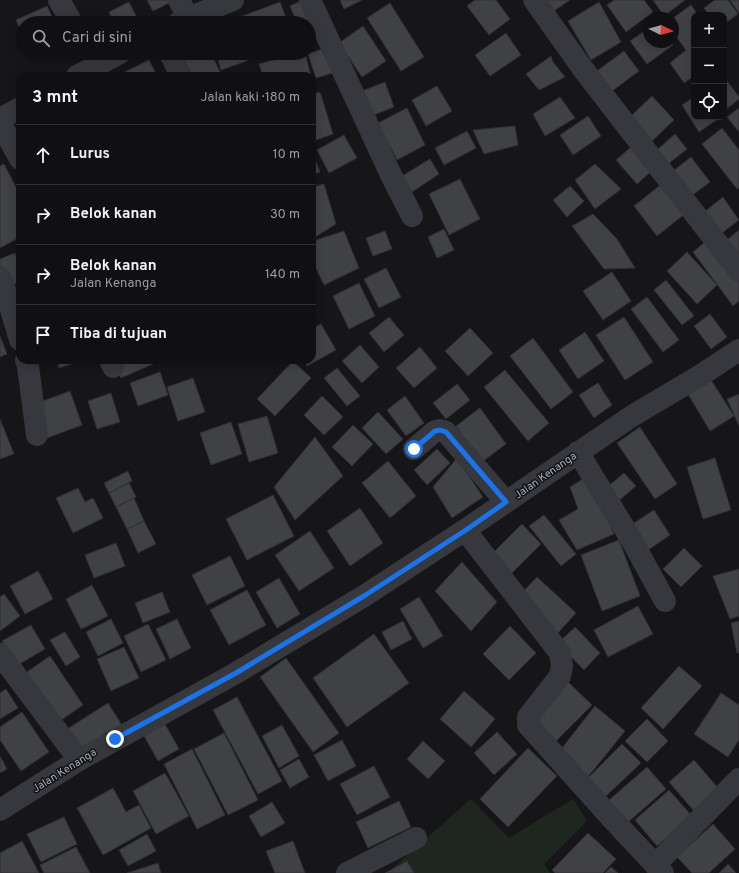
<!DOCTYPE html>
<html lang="id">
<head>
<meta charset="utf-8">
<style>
  :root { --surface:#101012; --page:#19191b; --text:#f1f3f6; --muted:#9c9d9f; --line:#303032 }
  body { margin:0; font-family:Overpass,sans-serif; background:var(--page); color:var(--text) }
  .controls { position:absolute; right:12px; top:12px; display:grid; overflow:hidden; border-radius:8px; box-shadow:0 2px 10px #0003 }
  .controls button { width:36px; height:36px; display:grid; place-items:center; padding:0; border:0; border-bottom:1px solid var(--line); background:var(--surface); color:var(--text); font:20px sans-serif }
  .compass { position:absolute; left:643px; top:12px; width:36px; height:36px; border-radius:50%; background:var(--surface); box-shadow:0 2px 10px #0003; rotate:95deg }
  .stop { position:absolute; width:12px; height:12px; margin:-9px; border:3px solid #1a73e8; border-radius:50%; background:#fff }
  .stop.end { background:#1a73e8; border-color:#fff; box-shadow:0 1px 4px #0008 }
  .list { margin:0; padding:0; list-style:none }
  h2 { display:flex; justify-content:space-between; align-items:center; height:52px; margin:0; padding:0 16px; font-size:17px }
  h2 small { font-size:13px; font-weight:400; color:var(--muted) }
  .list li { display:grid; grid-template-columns:26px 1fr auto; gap:12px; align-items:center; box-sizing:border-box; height:60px; padding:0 16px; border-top:1px solid var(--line) }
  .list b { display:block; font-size:15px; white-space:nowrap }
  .list p { margin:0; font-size:13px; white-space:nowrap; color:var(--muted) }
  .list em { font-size:13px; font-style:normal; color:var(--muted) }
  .icon { flex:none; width:22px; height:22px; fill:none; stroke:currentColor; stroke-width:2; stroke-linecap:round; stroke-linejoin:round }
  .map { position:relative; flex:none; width:739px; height:873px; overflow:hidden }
  .search { position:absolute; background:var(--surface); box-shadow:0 2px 10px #0003; left:16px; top:16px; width:300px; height:44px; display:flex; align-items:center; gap:10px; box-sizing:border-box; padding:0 14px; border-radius:22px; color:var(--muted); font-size:15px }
  .panel { position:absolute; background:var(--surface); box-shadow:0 2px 10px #0003; left:16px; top:72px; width:300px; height:292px; border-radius:12px }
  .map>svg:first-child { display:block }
  .green { fill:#1e261f }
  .building { fill:#404145; stroke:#303034 }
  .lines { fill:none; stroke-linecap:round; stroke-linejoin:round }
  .minor { stroke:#37383d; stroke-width:22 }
  .route { stroke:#1a73e8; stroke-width:5 }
  .labels { text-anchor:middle; stroke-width:3; stroke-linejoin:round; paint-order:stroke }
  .street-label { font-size:11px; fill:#a8adb8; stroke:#111113 }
</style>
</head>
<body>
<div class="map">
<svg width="739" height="873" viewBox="0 0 739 873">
  <rect width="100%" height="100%" fill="#161618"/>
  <path class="green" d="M471,799L509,838L573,799L587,821L544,864L550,873H387Z"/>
  <path class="building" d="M147,0H175L153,11Z
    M303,0L318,21L309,25V23H297L290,6Z
    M340,0H362L344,9Z
    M475,0H496L510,19L489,35L467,6Z
    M547,0H570L554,11Z
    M614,0H644L653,12L626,32L607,5Z
    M653,0H685L664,16Z
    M715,0H728L738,14L724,24V15H709L704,8Z
    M730,0H739V13Z
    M129,2L139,22L136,23H114L109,12Z
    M280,2L288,23H242L240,17Z
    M599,2L621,42L591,60L568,21Z
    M390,3L424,57L401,71L367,18Z
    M691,5L698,15H694V76L684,83L670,63L686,50L673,32V18Z
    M47,6L55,23H23V36L16,20Z
    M363,26L386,61L362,77L339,43Z
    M649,28V42H671L673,45L647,64L630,41Z
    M506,33L521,55L490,76L475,55Z
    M328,47L336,72L316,78L308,54Z
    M624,51L639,71L612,91L597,71Z
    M173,53H211L222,76H184Z
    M216,53H245L247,61L221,70Z
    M298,53H305L311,76H263L259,64Z
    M551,56L553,62L565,77L539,90L526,74Z
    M149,60L157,76H117Z
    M724,77L739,97V99L724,111Z
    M385,82L394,107L371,116L362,91Z
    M437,86L452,111L426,126L412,100Z
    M320,92L333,134L313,141L312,94Z
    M652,96L674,120L652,141L630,117Z
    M560,97L575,118L545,136L533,114Z
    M694,97V117H716L718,119L699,132L682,105Z
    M407,108L425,145L397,160L378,123Z
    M739,108V132L727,117Z
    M588,116L601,136L573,155L560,135Z
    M515,126L518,145L484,154L473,130Z
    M722,128L739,150V188L737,189L702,144Z
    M467,131L476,148L444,165L435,148Z
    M675,134L687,149L668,164L657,150Z
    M344,135L357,158L329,173L317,150Z
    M636,143L656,167L637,184L616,160Z
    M312,151L320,172L312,175Z
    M691,157L710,182L687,199L669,174Z
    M430,159L439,174L412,192L402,176Z
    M4,164L20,195V237L0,248V166Z
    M595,164L621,189L595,209L575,180Z
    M460,179L480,219L449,235L429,194Z
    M663,183L686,213L657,236L634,206Z
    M324,184L336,224L312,239V187Z
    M570,186L584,201L567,217L553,200Z
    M723,197L739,220L719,235L703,213Z
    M593,214L617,239L635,268L604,269L572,226Z
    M444,229L454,250L437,258L428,237Z
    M739,230V255L727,240Z
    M344,231L359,268L324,285L312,260V243L316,240Z
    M385,231L392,249L373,256L366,238Z
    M709,239L739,279V301L733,306L693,252Z
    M687,252L717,285L697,304L667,271Z
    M15,253L20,266V282L5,288L0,276V259Z
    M386,268L401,297L379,308L364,279Z
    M612,272L631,301L603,320L583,291Z
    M666,280L694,316L682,325L654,290Z
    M359,283L375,316L349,329L333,296Z
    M647,297L679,340L663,352L631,309Z
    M710,314L727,337L711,349L694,326Z
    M389,317L404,335L384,352L369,333Z
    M624,317L653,362L625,380L596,335Z
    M321,324L336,350L307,366L304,360H312V329Z
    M470,328L493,353L468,376L445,351Z
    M585,332L604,361L578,379L559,350Z
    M0,336L7,354L0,357Z
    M533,338L573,392L551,409L510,356Z
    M360,345L379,367L362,383L342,361Z
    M420,347L437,368L414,388L396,368Z
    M57,360H81V361L59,368Z
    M112,360H151L153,364L121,378Z
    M293,361L311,378L275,416L257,399Z
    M337,368L360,396L347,406L324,378Z
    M505,370L549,423L528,441L484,387Z
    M160,372L168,395L138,406L130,383Z
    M193,378L205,412L178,421L167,387Z
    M711,380L734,416L710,431L688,394Z
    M598,383L612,405L594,418L579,395Z
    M457,384L470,400L446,419L433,403Z
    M70,391L82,425L47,438L35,404Z
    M111,393L120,422L97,429L88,401Z
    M739,394V426L727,399Z
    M322,396L343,417L324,435L304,415Z
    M405,396L424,423L406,436L387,410Z
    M480,408L506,444L482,462L456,426Z
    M378,412L403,439L386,454L362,428Z
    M267,416L278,453L249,462L238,424Z
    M0,419L14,454L0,459Z
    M231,422L242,454L211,465L200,433Z
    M353,425L373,444L352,466L332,447Z
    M640,427L677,484L655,499L617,443Z
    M315,437L343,476L295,520L274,487Z
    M437,449L450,463L427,485L414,470Z
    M457,458L483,497L452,518L433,487Z
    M715,458L731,510L703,519L687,467Z
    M388,461L416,496L390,518L362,483Z
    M128,471L132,481L109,493L104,483Z
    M624,473L636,486L616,503L605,489Z
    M588,476L614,534L577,550L559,520L578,509L570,487Z
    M129,483L136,497L116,507L109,493Z
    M78,488L85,502L93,498L103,518L73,533L56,498Z
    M273,495L294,536L247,560L226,519Z
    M134,498L144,521L127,529L116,507Z
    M360,508L383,543L350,566L327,531Z
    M654,510L670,535L648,550L631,525Z
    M544,515L576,554L561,566L529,526Z
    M144,521L156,544L138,553L127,529Z
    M522,524L541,544L508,577L489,557Z
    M310,531L334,568L299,591L275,555Z
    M619,540L640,596L602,611L581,555Z
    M116,543L125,566L94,578L85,555Z
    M684,548L702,566L681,587L663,569Z
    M230,556L245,586L207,605L192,575Z
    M462,562L497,602L471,631L435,591Z
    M739,569V616L730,619L713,576Z
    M38,571L53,599L25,614L10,586Z
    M537,577L576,613L557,634L517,598Z
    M279,578L300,614L277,628L256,592Z
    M92,585L108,616L81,629L66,599Z
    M247,590L266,625L229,645L210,610Z
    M162,592L170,612L143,623L135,603Z
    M4,594L20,616L0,631V597Z
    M419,597L443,636L423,648L400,609Z
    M638,606L653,634L608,657L594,630Z
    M111,619L123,643L98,656L86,632Z
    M177,619L191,648L170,659L156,629Z
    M403,621L412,639L391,650L382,632Z
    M739,621V653H737L731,623Z
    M148,624L166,660L141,672L124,636Z
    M31,625L45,649L16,666L2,641Z
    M510,626L536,653L509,680L483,654Z
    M575,627L600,653L584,670L558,643Z
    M65,632L80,657L66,666L50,640Z
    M374,634L409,683L347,727L313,678Z
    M124,647L139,678L111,691L97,659Z
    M50,656L83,705L57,723L24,674Z
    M286,658L339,733L313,752L260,677Z
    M679,666L702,686L663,729L641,708Z
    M566,680L592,705L554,743L529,718Z
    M6,689L18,708L0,719V693Z
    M464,691L495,719L471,747L440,719Z
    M721,693L739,705V740L728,757L694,734Z
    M237,697L282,781L258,794L213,710Z
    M108,703L123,727L79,755L64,731Z
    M595,706L625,731L587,778L558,753Z
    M22,712L49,752L21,771L0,740V727Z
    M647,719L668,741L647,762L625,741Z
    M165,724L179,749L158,761L144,736Z
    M282,725L299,756L279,768L262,736Z
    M497,732L517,754L494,775L474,753Z
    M224,733L258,800L228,815L194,749Z
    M342,740L356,766L328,781L314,755Z
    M423,741L445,761L428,779L407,759Z
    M622,744L641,763L605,797L587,779Z
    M528,748L557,776L508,827L480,799Z
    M192,749L225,815L197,829L164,764Z
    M0,756L7,769L0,773Z
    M299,759L309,777L290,788L280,770Z
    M694,760L719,789L694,811L669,782Z
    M374,766L390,797L357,815L340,784Z
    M647,767L666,789L627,823L608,801Z
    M165,773L189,816L156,834L133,791Z
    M113,788L126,812L139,805L151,828L103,855L77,808Z
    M669,790L691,815L657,846L635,820Z
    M399,801L411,827L368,848L356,822Z
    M272,802L285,823L261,837L249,816Z
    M64,817L77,844L41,862L27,834Z
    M713,824L735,849L709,873H692L677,857Z
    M588,833L616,859L603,873H555L552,870Z
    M147,834L156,851L128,866L119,850Z
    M22,841L39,873H0V853Z
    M293,841L305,873H275L266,851Z
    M76,847L90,873H44L40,865Z
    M407,861L414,873H385Z
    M158,863L161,873H127Z
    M728,864L736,873H719Z
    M611,867L618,873H605Z"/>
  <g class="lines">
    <path class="minor" d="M59,0L72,23
      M179,0L188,18
      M310,0L391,175L412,216
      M534,0L583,69L739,271
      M178,23L188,18L233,0
      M170,53L181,76
      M77,76L120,53
      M0,119L20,108
      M0,122L20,159
      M0,277L4,286L20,340
      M26,360L28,366L37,435
      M110,360L113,367
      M414,449L435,431L440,430L446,432L506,502
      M578,452L631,539L665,601
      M465,530L560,653L562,666L560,676L528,717V725L614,821L663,873
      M0,654L79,760
      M0,810L79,760L236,673L364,596L465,530L632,416L701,375L739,350
      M655,865L739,779
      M347,873L416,838"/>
  </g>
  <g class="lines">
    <path class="route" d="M115,739L236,673L364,596L466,530L506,502L446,432L440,430L435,431L414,449"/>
  </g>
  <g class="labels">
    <g class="street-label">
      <text transform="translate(545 475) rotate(-35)" y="4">Jalan Kenanga</text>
      <text transform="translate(64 770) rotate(-32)" y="4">Jalan Kenanga</text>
    </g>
  </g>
</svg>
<div class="controls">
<button>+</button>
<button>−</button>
<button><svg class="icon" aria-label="locate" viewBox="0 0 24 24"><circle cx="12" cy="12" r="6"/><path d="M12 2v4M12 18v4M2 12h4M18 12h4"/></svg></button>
</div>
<svg class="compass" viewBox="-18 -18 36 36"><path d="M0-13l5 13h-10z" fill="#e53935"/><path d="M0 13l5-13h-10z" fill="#9c9d9f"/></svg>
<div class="stop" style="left:414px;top:449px"></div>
<div class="stop end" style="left:115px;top:739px"></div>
<div class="search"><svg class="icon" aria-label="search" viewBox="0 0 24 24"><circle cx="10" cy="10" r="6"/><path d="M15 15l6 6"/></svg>Cari di sini</div>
<section class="panel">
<h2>3 mnt<small>Jalan kaki · 180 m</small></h2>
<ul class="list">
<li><svg class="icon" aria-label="ahead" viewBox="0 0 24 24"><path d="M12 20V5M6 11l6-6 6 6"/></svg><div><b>Lurus</b></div><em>10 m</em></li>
<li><svg class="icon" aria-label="right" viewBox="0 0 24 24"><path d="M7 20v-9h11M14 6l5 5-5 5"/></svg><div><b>Belok kanan</b></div><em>30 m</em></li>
<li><svg class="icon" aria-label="right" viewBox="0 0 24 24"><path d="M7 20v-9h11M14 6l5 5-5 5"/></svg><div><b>Belok kanan</b><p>Jalan Kenanga</p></div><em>140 m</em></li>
<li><svg class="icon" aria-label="arrive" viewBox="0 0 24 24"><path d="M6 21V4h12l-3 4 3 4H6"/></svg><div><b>Tiba di tujuan</b></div></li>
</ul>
</section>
</div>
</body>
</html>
